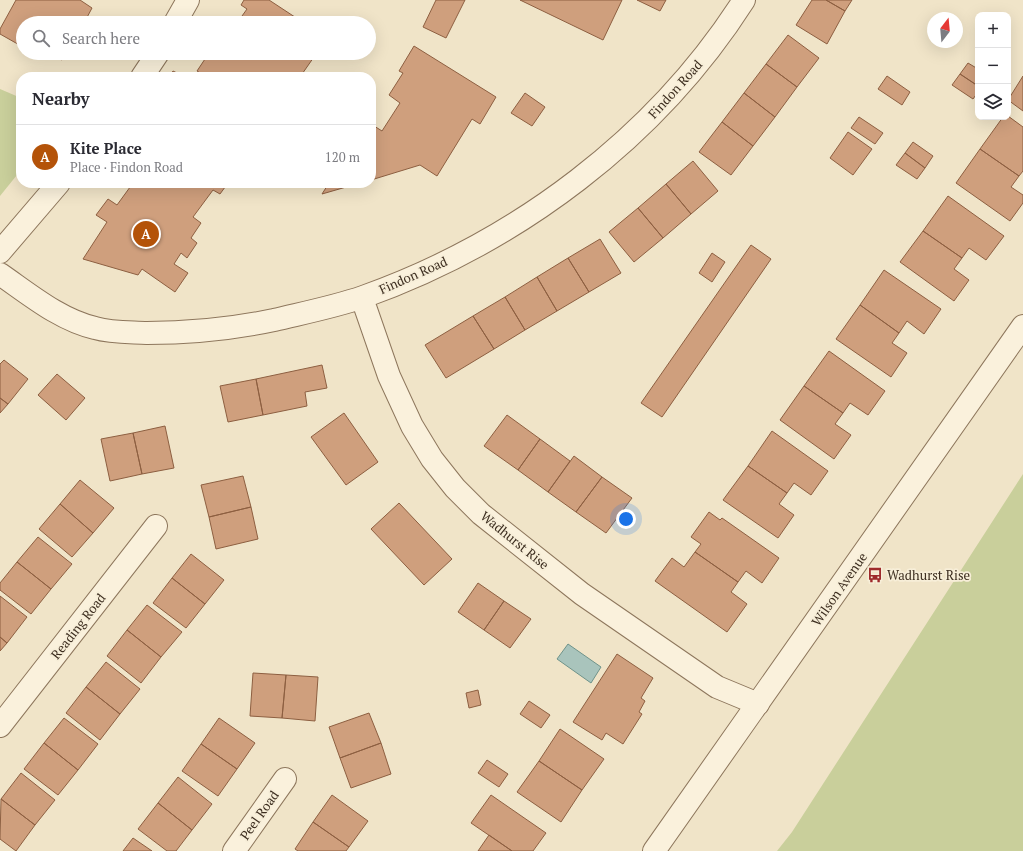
<!DOCTYPE html>
<html lang="en">
<head>
<meta charset="utf-8">
<style>
  :root { --surface:#fff; --page:#f7f7f7; --text:#2b2b33; --muted:#7c7c81; --line:#e1e1e2; --accent:#b45309 }
  body { margin:0; font-family:"PT Serif",serif; background:var(--page); color:var(--text) }
  .controls { position:absolute; right:12px; top:12px; display:grid; overflow:hidden; border-radius:8px; box-shadow:0 4px 16px #0002 }
  .controls button { width:36px; height:36px; display:grid; place-items:center; padding:0; border:0; border-bottom:1px solid var(--line); background:var(--surface); color:var(--text); font:20px sans-serif }
  .compass { position:absolute; left:927px; top:12px; width:36px; height:36px; border-radius:50%; background:var(--surface); box-shadow:0 4px 16px #0002; rotate:16deg }
  .you { position:absolute; left:626px; top:519px; width:14px; height:14px; margin:-10px; border:3px solid #fff; border-radius:50%; background:#1a73e8; box-shadow:0 0 0 6px #1a73e833 }
  .badge { display:grid; place-items:center; width:26px; height:26px; border-radius:50%; background:var(--accent); color:#fff; font-size:13px; font-weight:700 }
  .pin { position:absolute; translate:-50% -50%; border:2px solid #fff; box-shadow:0 1px 4px #0006 }
  .list { margin:0; padding:0; list-style:none }
  h2 { display:flex; justify-content:space-between; align-items:center; height:52px; margin:0; padding:0 16px; font-size:17px }
  h2 small { font-size:13px; font-weight:400; color:var(--muted) }
  .list li { display:grid; grid-template-columns:26px 1fr auto; gap:12px; align-items:center; box-sizing:border-box; height:64px; padding:0 16px; border-top:1px solid var(--line) }
  .list b { display:block; font-size:15px; white-space:nowrap }
  .list p { margin:0; font-size:13px; white-space:nowrap; color:var(--muted) }
  .list em { font-size:13px; font-style:normal; color:var(--muted) }
  .icon { flex:none; width:22px; height:22px; fill:none; stroke:currentColor; stroke-width:2; stroke-linecap:round; stroke-linejoin:round }
  .map { position:relative; flex:none; width:1023px; height:851px; overflow:hidden }
  .search { position:absolute; background:var(--surface); box-shadow:0 4px 16px #0002; left:16px; top:16px; width:360px; height:44px; display:flex; align-items:center; gap:10px; box-sizing:border-box; padding:0 14px; border-radius:22px; color:var(--muted); font-size:15px }
  .panel { position:absolute; background:var(--surface); box-shadow:0 4px 16px #0002; left:16px; top:72px; width:360px; height:116px; border-radius:16px }
  .map>svg:first-child { display:block }
  .green { fill:#c9cf9b }
  .water { fill:#a9c4bc; stroke:#6f938a }
  .building { fill:#cf9f7d; stroke:#8d5f41 }
  .lines { fill:none; stroke-linecap:round; stroke-linejoin:round }
  .minor-casing { stroke:#8d765c; stroke-width:24 }
  .tertiary-casing { stroke:#8d765c; stroke-width:24 }
  .minor { stroke:#faf1dc; stroke-width:22 }
  .tertiary { stroke:#faf1dc; stroke-width:22 }
  .labels { text-anchor:middle; stroke-width:3.5; stroke-linejoin:round; paint-order:stroke }
  .street-label { font-size:13px; fill:#3d2e20; stroke:#f7eed8 }
  .poi-label { font-size:13px; fill:#3d2e20; stroke:#f7eed8; text-anchor:start }
</style>
</head>
<body>
<div class="map">
<svg width="1023" height="851" viewBox="0 0 1023 851">
  <rect width="100%" height="100%" fill="#f0e4c8"/>
  <path class="green" d="M0,89L21,98V170L0,196Z
    M1023,474V851H777L792,832Z"/>
  <path class="water" d="M568,644L601,667L591,683L557,659Z"/>
  <path class="building" d="M16,0H80L92,8L84,23H23V47L0,34V29Z
    M244,0H269L304,23H237L247,9L241,5Z
    M436,0H465L446,38L423,27Z
    M520,0H622L603,40Z
    M637,0H666L660,11Z
    M812,0H826L845,11L827,44L796,25Z
    M826,0H852L845,11Z
    M788,35L819,58L797,87L766,64Z
    M414,46L496,97L480,124L472,119L437,176L420,165L371,180V124L382,131L400,103L389,95L403,73L399,71Z
    M50,53H66L62,60Z
    M216,53H325L322,57L316,54L300,77H200L202,74L197,71L207,56L212,59Z
    M968,63L978,69V86L960,74Z
    M766,64L797,87L775,117L744,93Z
    M173,71L179,74L177,77H169Z
    M960,74L978,86V92L973,99L952,85Z
    M887,76L910,92L902,105L878,89Z
    M1023,76V111L1008,100Z
    M525,93L545,107L532,126L511,113Z
    M744,93L775,117L753,146L722,122Z
    M1008,116L1023,127V171L1019,176L980,149L1003,117Z
    M859,117L883,133L875,144L851,128Z
    M722,122L753,146L731,175L699,152Z
    M848,132L872,149L853,175L830,158Z
    M913,142L933,156L925,168L905,153Z
    M980,149L1019,176L1011,187L1023,195V203L1010,221L956,183Z
    M905,153L925,168L917,179L896,165Z
    M693,161L718,191L691,214L666,184Z
    M133,183H228L220,194L213,190L193,217L201,223L191,238L197,243L187,258L181,253L174,264L188,273L175,292L142,269L138,275L83,259L107,222L96,215L108,199L117,205Z
    M329,183H360L322,194Z
    M666,184L691,214L663,238L638,208Z
    M948,196L1004,236L986,260L969,248L962,258L923,231Z
    M638,208L663,238L634,262L609,232Z
    M923,231L962,258L954,269L969,280L954,301L900,262Z
    M600,239L621,273L589,292L568,258Z
    M751,245L771,259L662,417L641,403Z
    M712,253L725,262L712,282L699,273Z
    M568,258L589,292L557,311L537,277Z
    M884,270L941,309L924,334L907,321L899,333L860,305Z
    M537,277L557,311L525,330L505,297Z
    M505,297L525,330L494,349L473,316Z
    M860,305L899,333L892,343L907,353L891,377L836,339Z
    M473,316L494,349L446,378L425,345Z
    M829,351L885,391L868,415L850,403L843,413L804,386Z
    M4,360L28,379L8,404L0,398V364Z
    M322,365L327,388L305,392L307,406L263,415L256,379Z
    M57,374L85,398L66,420L38,395Z
    M256,379L263,415L228,422L220,386Z
    M804,386L843,413L835,424L851,435L834,459L780,420Z
    M0,398L8,404L0,413Z
    M344,413L378,462L346,485L311,437Z
    M507,415L540,439L518,470L484,446Z
    M165,426L174,468L142,474L133,433Z
    M772,431L828,471L811,495L794,483L787,493L748,466Z
    M133,433L142,474L110,481L101,439Z
    M540,439L570,461L548,492L518,470Z
    M574,456L602,477L576,512L548,492Z
    M748,466L787,493L779,504L794,515L778,538L723,500Z
    M243,476L251,507L209,517L201,485Z
    M602,477L632,498L606,533L576,512Z
    M80,480L114,508L93,533L60,504Z
    M399,503L452,559L424,585L371,529Z
    M60,504L93,533L72,557L39,529Z
    M251,507L258,539L216,549L209,517Z
    M709,512L720,520L722,518L779,558L762,583L746,571L738,582L695,552L701,544L691,537Z
    M38,537L72,564L51,589L17,562Z
    M695,552L738,582L731,592L747,604L727,632L655,581L672,558L684,567Z
    M191,554L224,580L205,604L172,578Z
    M17,562L51,589L31,614L0,590V583Z
    M172,578L205,604L186,628L153,603Z
    M478,583L504,601L484,630L458,612Z
    M0,596L27,617L7,643L0,637Z
    M504,601L531,619L510,648L484,630Z
    M147,605L182,632L161,657L127,630Z
    M127,630L161,657L141,683L107,656Z
    M0,637L7,643L0,651Z
    M617,654L653,678L641,698L645,701L639,712L642,714L623,744L606,733L602,740L573,722Z
    M106,662L140,689L120,714L86,687Z
    M253,673L286,675L282,718L250,716Z
    M286,675L318,677L315,721L282,718Z
    M86,687L120,714L100,740L66,713Z
    M478,690L481,705L469,708L466,693Z
    M529,701L550,715L541,728L520,714Z
    M369,713L381,743L340,758L329,727Z
    M64,718L98,744L78,770L44,743Z
    M219,718L255,743L237,769L201,744Z
    M560,729L604,759L582,790L539,761Z
    M44,743L78,770L58,795L24,769Z
    M381,743L391,774L351,788L340,758Z
    M201,744L237,769L218,796L182,771Z
    M487,760L508,774L499,787L478,773Z
    M539,761L582,790L561,822L517,792Z
    M21,773L55,800L35,825L1,799Z
    M178,777L212,804L192,830L158,803Z
    M332,795L368,821L349,847L313,822Z
    M491,795L546,833L533,851H512L471,823Z
    M1,799L35,825L16,851L0,839Z
    M158,803L192,830L176,851H167L138,829Z
    M313,822L349,847L346,851H298L295,849Z
    M489,835L512,851H478Z
    M133,838L152,851H123Z"/>
  <g class="lines">
    <g class="minor-casing">
      <path id="minor" d="M175,23L188,0
        M142,77L158,53
        M0,252L59,183
        M0,274C29,294 60,320 95,328C112,333 130,332 147,333C190,333 232,329 274,320C303,313 334,307 363,297C517,242 656,138 744,0
        M362,298L389,376L412,426L432,459L455,488L481,514L582,594L717,687L758,704
        M0,726L156,526
        M234,851L285,779"/>
    </g>
    <g class="tertiary-casing">
      <path id="tertiary" d="M654,851L1023,326"/>
    </g>
    <use href="#minor" class="minor"/>
    <use href="#tertiary" class="tertiary"/>
  </g>
  <defs>
    <g id="bus-bare" transform="scale(1.2)"><path d="M-5-6H5V4H4V6H2V4H-2V6H-4V4H-5ZM-3.5-4V0h7V-4ZM-3.5 1.2v1.5H-2V1.2ZM2 1.2v1.5H3.5V1.2Z" fill="#9e2a2b" stroke="#f7eed8" stroke-width="2.5" paint-order="stroke"/></g>
  </defs>
  <g fill-rule="evenodd">
    <use href="#bus-bare" x="875" y="575"/>
  </g>
  <g class="labels">
    <g class="street-label">
      <text transform="translate(675 89) rotate(-48)" y="5">Findon Road</text>
      <text transform="translate(413 275) rotate(-24)" y="5">Findon Road</text>
      <text transform="translate(515 540) rotate(39)" y="5">Wadhurst Rise</text>
      <text transform="translate(839 589) rotate(-55)" y="5">Wilson Avenue</text>
      <text transform="translate(78 626) rotate(-52)" y="5">Reading Road</text>
      <text transform="translate(259 815) rotate(-55)" y="5">Peel Road</text>
    </g>
    <g class="poi-label">
      <text x="887" y="580">Wadhurst Rise</text>
    </g>
  </g>
</svg>
<div class="controls">
<button>+</button>
<button>−</button>
<button><svg class="icon" aria-label="layers" viewBox="0 0 24 24"><path d="M12 4l9 5-9 5-9-5zM3 14l9 5 9-5"/></svg></button>
</div>
<svg class="compass" viewBox="-18 -18 36 36"><path d="M0-13l5 13h-10z" fill="#e53935"/><path d="M0 13l5-13h-10z" fill="#7c7c81"/></svg>
<div class="you"></div>
<div class="pin badge" style="left:146px;top:234px">A</div>
<div class="search"><svg class="icon" aria-label="search" viewBox="0 0 24 24"><circle cx="10" cy="10" r="6"/><path d="M15 15l6 6"/></svg>Search here</div>
<section class="panel">
<h2>Nearby<small></small></h2>
<ul class="list">
<li><span class="badge">A</span><div><b>Kite Place</b><p>Place · Findon Road</p></div><em>120 m</em></li>
</ul>
</section>
</div>
</body>
</html>
